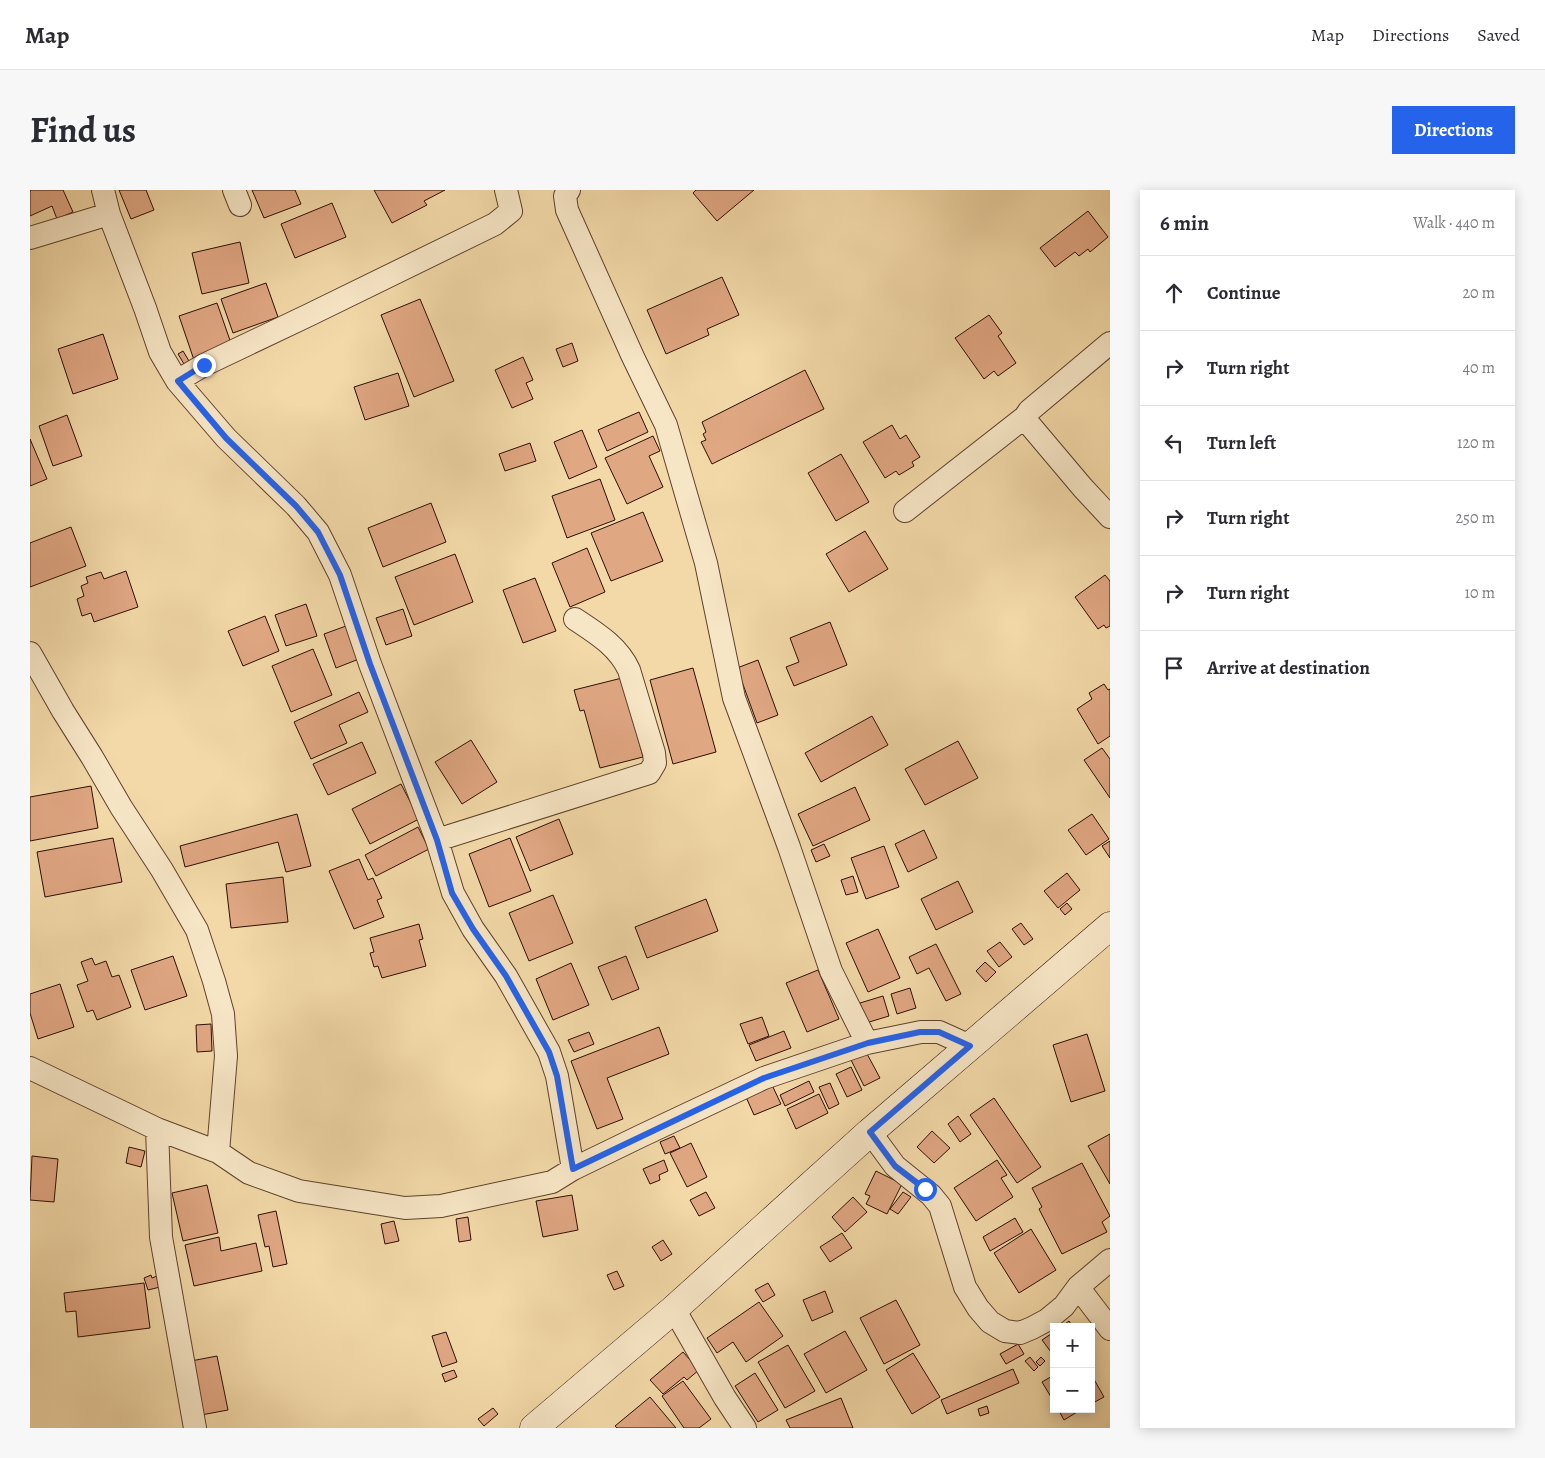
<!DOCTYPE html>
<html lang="en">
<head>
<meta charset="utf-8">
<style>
  :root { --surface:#fff; --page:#f7f7f7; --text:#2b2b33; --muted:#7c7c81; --line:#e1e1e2; --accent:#2563eb }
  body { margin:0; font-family:Alegreya,serif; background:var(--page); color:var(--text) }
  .controls { position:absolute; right:15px; bottom:15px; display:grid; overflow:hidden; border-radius:0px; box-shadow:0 2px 12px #0003 }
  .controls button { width:45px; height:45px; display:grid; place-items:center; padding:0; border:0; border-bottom:1px solid var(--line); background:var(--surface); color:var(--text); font:25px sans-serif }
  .stop { position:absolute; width:15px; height:15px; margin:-11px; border:4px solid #2563eb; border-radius:50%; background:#fff }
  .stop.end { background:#2563eb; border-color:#fff; box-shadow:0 1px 5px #0008 }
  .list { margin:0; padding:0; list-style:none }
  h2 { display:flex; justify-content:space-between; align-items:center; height:65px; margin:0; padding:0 20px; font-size:21px }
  h2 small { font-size:16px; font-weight:400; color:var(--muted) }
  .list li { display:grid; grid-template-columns:32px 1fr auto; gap:15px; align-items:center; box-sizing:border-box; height:75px; padding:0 20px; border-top:1px solid var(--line) }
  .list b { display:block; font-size:19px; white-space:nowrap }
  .list em { font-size:16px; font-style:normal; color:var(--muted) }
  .icon { flex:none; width:28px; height:28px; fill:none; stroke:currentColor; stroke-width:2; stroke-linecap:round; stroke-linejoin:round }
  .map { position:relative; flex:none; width:1080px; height:1238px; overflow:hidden; border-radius:0px }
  header { display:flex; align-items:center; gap:30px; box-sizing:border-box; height:70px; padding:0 25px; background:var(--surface); border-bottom:1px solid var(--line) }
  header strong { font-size:24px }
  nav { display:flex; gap:28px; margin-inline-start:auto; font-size:18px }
  .intro { display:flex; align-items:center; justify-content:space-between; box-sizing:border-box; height:120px; padding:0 30px }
  h1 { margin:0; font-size:35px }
  .button { padding:12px 22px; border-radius:0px; background:var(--accent); color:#fff; font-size:18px; font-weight:700 }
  main { display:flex; gap:30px; padding:0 30px }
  aside { flex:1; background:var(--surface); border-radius:0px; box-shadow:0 2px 12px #0003 }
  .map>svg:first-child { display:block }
  .building { fill:#e0a783; stroke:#2c0e03 }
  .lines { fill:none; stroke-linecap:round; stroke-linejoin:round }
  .street-casing { stroke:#5e412c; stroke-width:24 }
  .secondary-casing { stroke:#2c0e03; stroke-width:29 }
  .street { stroke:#f7e6c6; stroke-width:22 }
  .secondary { stroke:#f7e6c6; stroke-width:28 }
  .route { stroke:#2563eb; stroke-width:6 }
</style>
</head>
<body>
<header>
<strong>Map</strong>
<nav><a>Map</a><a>Directions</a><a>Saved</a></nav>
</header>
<div class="intro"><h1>Find us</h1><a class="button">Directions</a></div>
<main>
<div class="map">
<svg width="1080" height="1238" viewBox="0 0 1080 1238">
  <rect width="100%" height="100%" fill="#f3d9a8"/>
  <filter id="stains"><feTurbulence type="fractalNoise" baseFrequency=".004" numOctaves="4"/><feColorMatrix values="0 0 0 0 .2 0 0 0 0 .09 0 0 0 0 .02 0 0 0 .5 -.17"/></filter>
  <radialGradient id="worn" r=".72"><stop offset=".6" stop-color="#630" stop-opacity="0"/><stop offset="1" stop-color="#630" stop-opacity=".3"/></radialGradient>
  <path class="building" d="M0,0H33L43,22L27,29L22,16L0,26Z
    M89,0H116L124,20L101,29Z
    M222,0H265L271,14L234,28Z
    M344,0H415L394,11L397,15L362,33Z
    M666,0H724L687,31L663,3Z
    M302,13L316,47L265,68L251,34Z
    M1058,21L1078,47L1060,62L1058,59L1049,66L1045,62L1025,77L1010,58Z
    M210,52L219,93L172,104L162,63Z
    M692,87L709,125L677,139L679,145L636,164L617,120Z
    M236,93L248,127L203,143L191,109Z
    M390,109L424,191L384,207L351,125Z
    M187,113L202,156L164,170L149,126Z
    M959,125L972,143L968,146L986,173L968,186L964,181L954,189L925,148Z
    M73,144L88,189L43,204L28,159Z
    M542,153L548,171L533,177L526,159Z
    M153,161L159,171L154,174L148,164Z
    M493,167L503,190L496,193L503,209L482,218L465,180Z
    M775,180L794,219L682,274L671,252L676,250L673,244L676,242L672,232Z
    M368,183L379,216L335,230L324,197Z
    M609,222L618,242L577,261L568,240Z
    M37,225L52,266L23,276L9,236Z
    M862,235L870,249L876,245L890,267L882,272L884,276L869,285L866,281L855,288L833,252Z
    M552,240L567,277L539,289L524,252Z
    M623,246L630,261L619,266L633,297L597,314L575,268Z
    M0,249L17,289L0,296Z
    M500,253L506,271L475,281L469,264Z
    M811,264L839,312L806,331L778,283Z
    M570,289L585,330L537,348L522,306Z
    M401,313L416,352L353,377L338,338Z
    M613,322L633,371L581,391L561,343Z
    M41,337L56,376L0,397V353Z
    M835,341L858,379L819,402L796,364Z
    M557,358L575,402L540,417L522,373Z
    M425,364L443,412L384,435L365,387Z
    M96,381L108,417L64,432L61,423L52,426L47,409L54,406L51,396L58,393L56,387L71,382L74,389Z
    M1075,385L1080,391V436L1076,438L1074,435L1068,439L1045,407Z
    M505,388L526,441L493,453L473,400Z
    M276,414L287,446L256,456L245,425Z
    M373,419L382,446L356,455L346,428Z
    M235,426L249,461L213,476L198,441Z
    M800,432L817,475L764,496L756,477L769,472L760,448Z
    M316,436L329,469L306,478L294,444Z
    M283,459L302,505L261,522L242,476Z
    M728,470L748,525L727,533L707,478Z
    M663,478L686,562L643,574L620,490Z
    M592,488L613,567L570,578L554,520L550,521L544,500Z
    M1074,494L1078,500L1080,499V546L1068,554L1047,519L1062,509L1059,503Z
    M329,502L338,522L309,535L317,553L281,569L264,532Z
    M842,526L858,555L791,592L775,563Z
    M441,550L467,592L432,614L405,572Z
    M928,551L948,588L895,615L875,579Z
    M332,552L346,583L298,605L283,574Z
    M1072,558L1080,569V608L1054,570Z
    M371,594L389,629L340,654L322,619Z
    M61,596L68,638L0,651V607Z
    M825,597L840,630L783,656L768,624Z
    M267,624L281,676L256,682L248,652L155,677L150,656Z
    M1062,624L1079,649L1056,665L1038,640Z
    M529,629L543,664L500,681L486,647Z
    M388,637L399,659L346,686L335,665Z
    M894,640L907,668L878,682L865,654Z
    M83,648L92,692L15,707L7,662Z
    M480,648L501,701L459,717L439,664Z
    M1080,651V668L1072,656Z
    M794,654L800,666L786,672L781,660Z
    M854,656L869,697L836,709L821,668Z
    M329,669L338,690L343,688L352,708L347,710L354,727L324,739L299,681Z
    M1037,683L1050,700L1028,718L1014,701Z
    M823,686L828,702L816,705L811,690Z
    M253,687L258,732L201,738L196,694Z
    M928,691L943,722L906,740L891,709Z
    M523,705L543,753L499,771L479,723Z
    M676,709L688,741L617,768L605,737Z
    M1037,713L1042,719L1035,725L1030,719Z
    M991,733L1003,749L994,755L982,739Z
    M389,734L393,749L389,750L396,776L352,788L348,776L344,777L340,763L344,762L340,748Z
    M848,739L870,788L838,802L816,753Z
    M970,752L982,767L969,777L957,761Z
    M906,754L931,804L916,811L899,778L887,784L879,767Z
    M143,766L157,806L115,820L101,780Z
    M596,766L609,799L582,810L568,777Z
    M62,768L65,775L76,771L82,787L89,785L101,817L67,830L63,820L57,822L47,795L58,791L51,772Z
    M955,772L966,782L956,792L946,781Z
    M541,773L559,815L523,830L506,789Z
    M788,780L809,829L777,842L756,793Z
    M30,794L44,837L8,849L0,823V804Z
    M880,798L886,818L867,824L861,804Z
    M853,806L859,826L836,833L830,813Z
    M732,827L739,846L718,854L710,834Z
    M181,834L182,861L167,862L166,835Z
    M629,837L639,864L577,888L593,929L567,939L541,871Z
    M754,841L761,858L726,871L719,855Z
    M559,842L564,854L544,862L538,850Z
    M1057,844L1075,901L1041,912L1023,855Z
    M836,862L850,888L834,896L821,870Z
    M821,877L832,900L817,907L806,884Z
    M779,891L784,902L755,916L750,905Z
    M800,893L809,914L799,919L789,897Z
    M742,895L751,914L724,925L716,907Z
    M789,904L798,923L766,939L757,919Z
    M964,908L1011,977L987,993L940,925Z
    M928,926L941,944L930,952L918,934Z
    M902,941L920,958L904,973L887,957Z
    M1080,944V994L1058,956Z
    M644,946L650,958L635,964L630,952Z
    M661,953L677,987L657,997L640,963Z
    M99,957L115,961L111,977L96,973Z
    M2,966L28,969L24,1012L0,1010Z
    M634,970L638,981L629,985L630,990L620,994L613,979Z
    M967,970L977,985L971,988L983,1007L946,1031L924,998Z
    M1052,973L1080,1026L1072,1032L1077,1042L1032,1064L1009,1019L1012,1017L1002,998Z
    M846,981L872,994L857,1024L836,1014L840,1006L835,1004Z
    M177,995L188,1043L153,1051L142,1003Z
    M676,1002L685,1018L669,1026L660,1010Z
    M873,1002L881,1007L868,1024L860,1019Z
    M542,1005L548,1040L513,1047L506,1011Z
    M823,1007L837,1022L815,1042L802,1027Z
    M246,1021L257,1074L243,1077L239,1056L235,1057L228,1025Z
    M438,1027L441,1050L429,1052L426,1029Z
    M985,1028L993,1042L960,1061L953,1047Z
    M364,1031L369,1051L355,1054L351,1034Z
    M1001,1039L1026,1080L989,1103L964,1063Z
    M812,1043L822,1058L800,1072L790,1057Z
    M189,1047L191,1061L226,1053L232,1081L164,1096L155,1055Z
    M633,1050L642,1064L631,1071L622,1057Z
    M587,1081L594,1096L584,1100L577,1085Z
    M121,1085L122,1088L127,1086L130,1097L118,1100L114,1088Z
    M114,1093L120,1138L48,1147L46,1121L36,1122L34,1103Z
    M738,1093L745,1105L733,1112L725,1100Z
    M795,1101L803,1122L782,1131L773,1110Z
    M866,1110L890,1155L854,1174L830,1128Z
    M729,1112L753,1146L716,1172L703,1152L687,1163L677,1148Z
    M1039,1131L1043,1137H1031Z
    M815,1141L837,1180L796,1203L774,1164Z
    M416,1142L427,1172L412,1177L402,1146Z
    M1024,1142V1166L1012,1150Z
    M988,1154L994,1164L976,1174L970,1164Z
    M758,1155L785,1201L755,1218L728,1172Z
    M653,1162L669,1180L657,1190L654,1187L633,1204L620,1190Z
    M883,1163L910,1207L882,1224L856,1180Z
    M187,1166L198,1220L171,1225L161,1171Z
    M1000,1167L1008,1177L1004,1181L995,1171Z
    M1011,1167L1015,1171L1010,1176L1006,1172Z
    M983,1179L989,1193L917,1224L911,1210Z
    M424,1180L427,1187L415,1192L412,1184Z
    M725,1183L748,1220L728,1232L705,1196Z
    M1061,1184L1074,1207L1061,1214Z
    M1024,1185V1212L1012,1192Z
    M653,1191L681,1229L669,1238H654L632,1206Z
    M620,1207L646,1238H587L585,1236Z
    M811,1208L823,1238H760L756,1230Z
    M957,1216L959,1223L950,1226L948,1219Z
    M463,1218L468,1224L454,1236L448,1229Z
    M1028,1219H1052L1034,1230Z"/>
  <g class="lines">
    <g class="street-casing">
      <path id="street" d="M73,0L79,24L115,118L130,162L147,191L196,248L266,316L288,342L310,385L340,474L407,650L423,703L443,739L476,786L519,862L527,886L543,979
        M204,0L210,15
        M539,0L535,6L537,20L603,167L636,235L676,373L704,508L759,657L801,781L837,853
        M0,48L79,24
        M1080,153L999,221L995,227L999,234L1053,298L1080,327
        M147,191L174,175L279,125L465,34L481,21L476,0
        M875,321L995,227
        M0,463L33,521L62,567L91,617L132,680L167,740L184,791L193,824L196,866L188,962
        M407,650L619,583L625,573L624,563L599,480C588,456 566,443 545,429
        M0,878L127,939L188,962L219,983L269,1001L375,1018L411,1016L522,992L543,979L611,946L734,888L837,853L891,842H909L940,856
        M127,939L131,1047L165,1238
        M840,942L865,976L901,1005L910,1016L935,1097L948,1118L960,1132L975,1141L990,1143L1002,1138L1017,1130L1034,1116L1048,1097L1080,1070
        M1048,1097L1080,1139
        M644,1119L695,1208L715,1238"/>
    </g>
    <g class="secondary-casing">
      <path id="secondary" d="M504,1238L644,1119L840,942L1080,736"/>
    </g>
    <use href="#street" class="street"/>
    <use href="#secondary" class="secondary"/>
  </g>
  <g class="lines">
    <path class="route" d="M174,175L148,191L196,248L266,316L288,342L310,385L340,474L407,650L422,703L443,739L476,786L519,862L527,886L543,979L734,888L838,853L890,842H909L940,856L840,942L865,976L895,999"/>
  </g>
  <rect width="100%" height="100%" filter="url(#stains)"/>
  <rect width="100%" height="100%" fill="url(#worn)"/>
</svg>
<div class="controls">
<button>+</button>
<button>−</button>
</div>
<div class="stop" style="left:895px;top:999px"></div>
<div class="stop end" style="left:174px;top:175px"></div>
</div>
<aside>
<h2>6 min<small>Walk · 440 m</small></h2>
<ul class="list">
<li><svg class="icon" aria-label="ahead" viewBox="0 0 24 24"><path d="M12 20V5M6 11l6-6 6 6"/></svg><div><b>Continue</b></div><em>20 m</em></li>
<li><svg class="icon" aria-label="right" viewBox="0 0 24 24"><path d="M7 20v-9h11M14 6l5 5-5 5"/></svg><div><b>Turn right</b></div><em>40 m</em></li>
<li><svg class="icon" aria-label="left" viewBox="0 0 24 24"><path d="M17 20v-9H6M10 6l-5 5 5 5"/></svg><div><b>Turn left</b></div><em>120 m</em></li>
<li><svg class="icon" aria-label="right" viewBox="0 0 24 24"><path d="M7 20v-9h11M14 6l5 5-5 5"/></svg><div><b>Turn right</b></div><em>250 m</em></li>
<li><svg class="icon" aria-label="right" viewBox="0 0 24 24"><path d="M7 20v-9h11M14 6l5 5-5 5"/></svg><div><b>Turn right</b></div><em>10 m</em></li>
<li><svg class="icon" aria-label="arrive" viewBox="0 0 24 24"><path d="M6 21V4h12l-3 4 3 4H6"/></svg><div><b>Arrive at destination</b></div></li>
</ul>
</aside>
</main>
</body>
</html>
